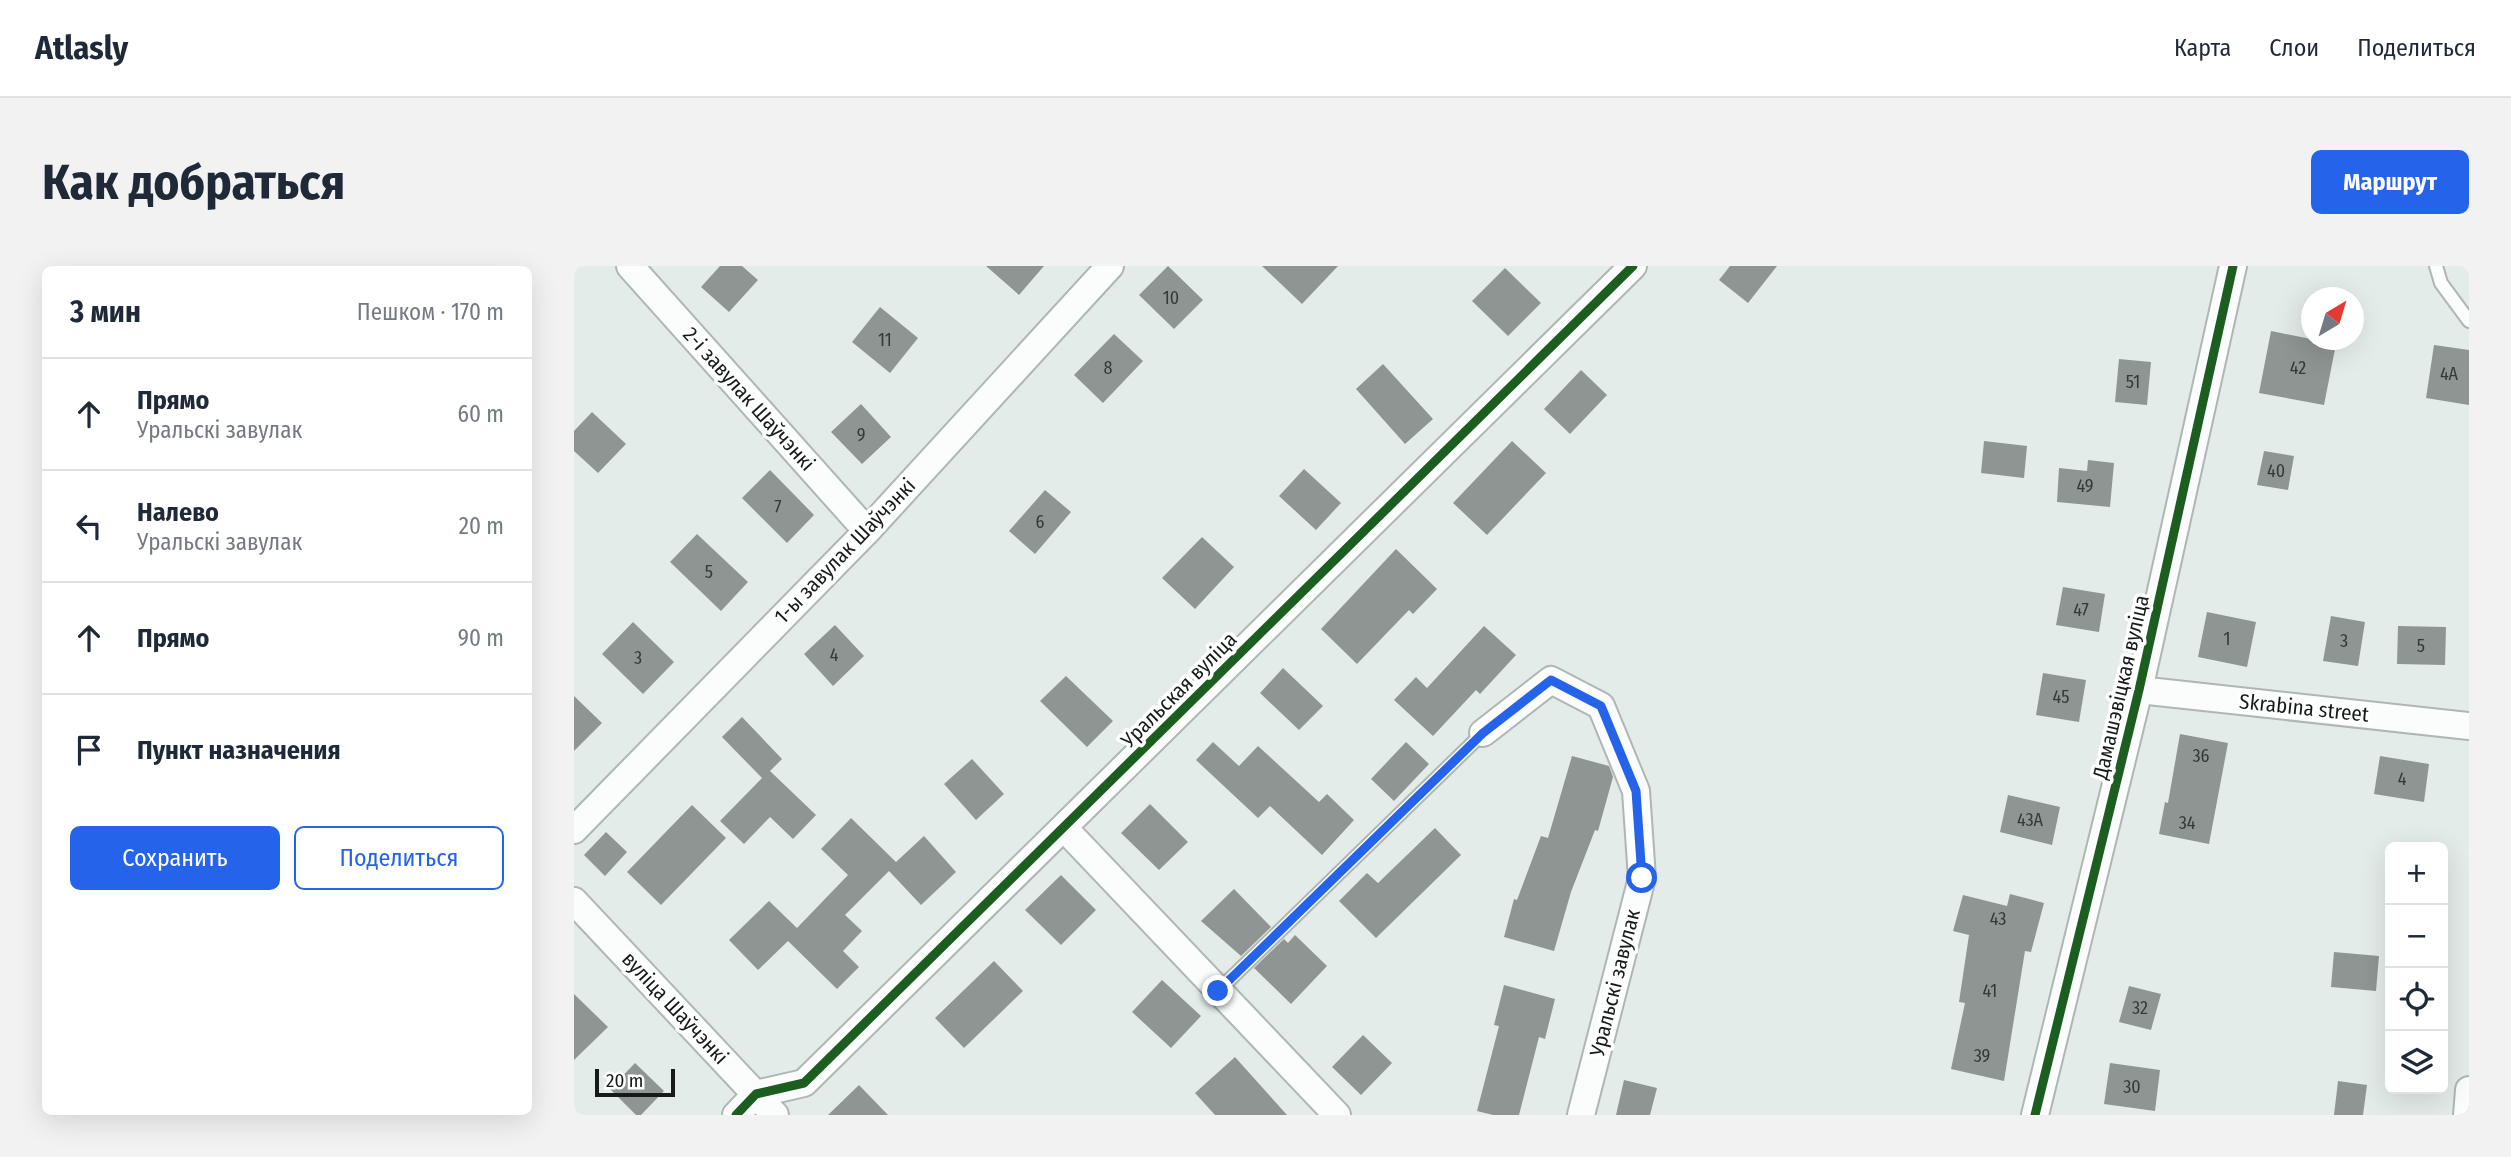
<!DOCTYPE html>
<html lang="ru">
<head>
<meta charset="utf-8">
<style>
  :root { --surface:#fff; --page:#f2f2f3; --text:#1f2937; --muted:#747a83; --line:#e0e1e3; --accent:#2563eb }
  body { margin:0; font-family:"Fira Sans Condensed",sans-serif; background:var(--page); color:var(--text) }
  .controls { position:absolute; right:21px; bottom:21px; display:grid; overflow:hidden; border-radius:10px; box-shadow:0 7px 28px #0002 }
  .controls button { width:63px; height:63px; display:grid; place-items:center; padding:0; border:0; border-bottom:2px solid var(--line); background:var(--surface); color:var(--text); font:35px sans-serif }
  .compass { position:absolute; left:1727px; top:21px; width:63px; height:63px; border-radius:50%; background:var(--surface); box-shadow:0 7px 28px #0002; rotate:38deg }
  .scale { position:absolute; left:21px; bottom:18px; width:80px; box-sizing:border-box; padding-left:7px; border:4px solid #161b1a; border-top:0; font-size:19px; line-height:24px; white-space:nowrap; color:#161b1a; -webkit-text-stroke:5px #fff; paint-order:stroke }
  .stop { position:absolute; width:21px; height:21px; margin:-16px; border:5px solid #2563eb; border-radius:50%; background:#fff }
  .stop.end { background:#2563eb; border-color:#fff; box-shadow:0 2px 7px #0008 }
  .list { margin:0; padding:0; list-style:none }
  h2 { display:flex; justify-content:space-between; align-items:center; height:91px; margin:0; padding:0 28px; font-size:30px }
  h2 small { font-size:23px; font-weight:400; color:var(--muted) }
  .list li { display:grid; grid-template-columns:46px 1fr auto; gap:21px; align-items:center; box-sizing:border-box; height:112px; padding:0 28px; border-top:2px solid var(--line) }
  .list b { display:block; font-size:26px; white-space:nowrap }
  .list p { margin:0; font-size:23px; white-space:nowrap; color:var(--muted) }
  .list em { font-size:23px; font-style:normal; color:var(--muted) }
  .actions { display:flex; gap:14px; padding:21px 28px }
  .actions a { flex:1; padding:16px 0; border:2px solid var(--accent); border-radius:10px; text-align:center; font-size:24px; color:var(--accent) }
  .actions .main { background:var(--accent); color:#fff }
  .icon { flex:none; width:38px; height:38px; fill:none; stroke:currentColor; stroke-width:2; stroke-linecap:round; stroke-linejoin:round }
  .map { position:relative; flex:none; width:1895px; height:849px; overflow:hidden; border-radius:10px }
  header { display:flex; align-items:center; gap:42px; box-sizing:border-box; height:98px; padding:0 35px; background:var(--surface); border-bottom:2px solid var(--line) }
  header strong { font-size:33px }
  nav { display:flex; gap:38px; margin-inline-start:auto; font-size:24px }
  .intro { display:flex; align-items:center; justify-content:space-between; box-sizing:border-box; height:168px; padding:0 42px }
  h1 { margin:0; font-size:49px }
  .button { padding:18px 32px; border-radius:10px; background:var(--accent); color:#fff; font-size:24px; font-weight:700 }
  main { display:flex; gap:42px; padding:0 42px }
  aside { flex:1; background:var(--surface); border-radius:10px; box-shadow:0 7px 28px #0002 }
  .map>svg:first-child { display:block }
  .building { fill:#8f9593 }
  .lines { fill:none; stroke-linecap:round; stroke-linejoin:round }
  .lane-casing { stroke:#afb6b4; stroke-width:16 }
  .street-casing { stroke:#afb6b4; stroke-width:30 }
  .lane { stroke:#fbfcfc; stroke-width:12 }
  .street { stroke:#fbfcfc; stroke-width:26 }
  .cycleway-casing { stroke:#fff; stroke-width:13 }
  .cycleway { stroke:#1b5e20; stroke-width:9 }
  .route { stroke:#2563eb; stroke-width:9 }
  .labels { text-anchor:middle; stroke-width:7; stroke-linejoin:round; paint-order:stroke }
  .number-label { font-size:18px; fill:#343a38 }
  .street-label { font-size:21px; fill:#161b1a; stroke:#fff }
</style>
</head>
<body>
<header>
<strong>Atlasly</strong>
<nav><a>Карта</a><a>Слои</a><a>Поделиться</a></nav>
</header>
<div class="intro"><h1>Как добраться</h1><a class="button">Маршрут</a></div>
<main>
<aside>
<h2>3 мин<small>Пешком · 170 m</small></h2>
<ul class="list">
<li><svg class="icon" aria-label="ahead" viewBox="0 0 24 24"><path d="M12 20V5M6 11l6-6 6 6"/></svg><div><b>Прямо</b><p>Уральскі завулак</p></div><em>60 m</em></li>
<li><svg class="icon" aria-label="left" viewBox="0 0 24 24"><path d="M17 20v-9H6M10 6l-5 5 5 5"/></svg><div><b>Налево</b><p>Уральскі завулак</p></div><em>20 m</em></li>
<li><svg class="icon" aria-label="ahead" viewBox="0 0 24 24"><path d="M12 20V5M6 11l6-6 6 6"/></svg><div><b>Прямо</b></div><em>90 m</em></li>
<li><svg class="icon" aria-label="arrive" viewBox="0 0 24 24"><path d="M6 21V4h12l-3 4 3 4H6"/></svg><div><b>Пункт назначения</b></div></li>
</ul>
<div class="actions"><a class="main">Сохранить</a><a>Поделиться</a></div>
</aside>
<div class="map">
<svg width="1895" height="849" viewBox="0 0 1895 849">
  <rect width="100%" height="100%" fill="#e4ecea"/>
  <path class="building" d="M146,0H168L184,14L155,46L127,21Z
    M412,0H470L445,29Z
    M594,0L629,34L600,63L565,29Z
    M688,0H764L728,38Z
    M1156,0H1203L1174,37L1145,14Z
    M931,2L967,37L934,70L898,35Z
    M306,41L344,72L316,107L278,76Z
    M1697,65L1762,78L1750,139L1685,127Z
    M540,68L569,95L529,137L500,109Z
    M1860,79L1895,84V139L1852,132Z
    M1545,93L1577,96L1573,139L1541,136Z
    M809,98L859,153L831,178L782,123Z
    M1007,104L1033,129L996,168L970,143Z
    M287,138L317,171L288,198L257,166Z
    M18,146L52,178L24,207L0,185V165Z
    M938,175L972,207L913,269L879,237Z
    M1410,175L1453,180L1450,212L1407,207Z
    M1690,185L1720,190L1714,224L1683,219Z
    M1514,194L1540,197L1536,241L1483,236L1485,202L1513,205Z
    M730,203L767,237L742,264L705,230Z
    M196,204L240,249L213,277L168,232Z
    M471,224L497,246L461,288L435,265Z
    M123,268L174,316L147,345L96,296Z
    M628,271L660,301L621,343L588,312Z
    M822,283L863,323L839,348L835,344L783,398L747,363Z
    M1489,321L1531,328L1525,366L1482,359Z
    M1633,346L1682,356L1673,401L1624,391Z
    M1757,350L1791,356L1784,400L1749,395Z
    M59,356L100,396L69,428L28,388Z
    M261,359L290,390L259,420L230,388Z
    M910,360L942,389L906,428L902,424L859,470L820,434L842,411L853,422Z
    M1824,360L1872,361L1871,399L1823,398Z
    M709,402L749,440L725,464L686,427Z
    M1469,407L1512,414L1505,456L1462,449Z
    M492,410L539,455L513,481L466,435Z
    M0,430L28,457L0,485Z
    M168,451L208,493L196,505L242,549L219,573L196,551L170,578L146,555L188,512L148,471Z
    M1606,468L1654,477L1635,578L1585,568L1591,536L1594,537Z
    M639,476L665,500L684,480L745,536L753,528L780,554L748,589L696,540L684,552L622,494Z
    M832,476L855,498L820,535L797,513Z
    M998,490L1035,500L1039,511L1024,565L1021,564L997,626L980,685L930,671L940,633L943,634L967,570L974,572Z
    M1806,490L1855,498L1850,536L1800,528Z
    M398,493L430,528L402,554L370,518Z
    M1434,529L1486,541L1478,579L1426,566Z
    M576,538L614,576L585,604L547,567Z
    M118,539L152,572L87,639L53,606Z
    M277,552L322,596L350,570L382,606L347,639L315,605L271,649L288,665L269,685L285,701L263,723L214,675L184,704L155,674L195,635L223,662L274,609L247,583Z
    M861,562L887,589L802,672L765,635L793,607L804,617Z
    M32,566L53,586L31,610L10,589Z
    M487,609L522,644L487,679L451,644Z
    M660,623L697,661L667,690L627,655Z
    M1436,628L1470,637L1457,686L1451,685L1430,815L1377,803L1391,737L1385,736L1395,669L1379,665L1389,629L1433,640Z
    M721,669L753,700L717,738L680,702L710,673L714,677Z
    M1760,686L1805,690L1802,725L1757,721Z
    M420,695L449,725L390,782L361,752Z
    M588,714L627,750L597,782L558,746Z
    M930,719L981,733L971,773L965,771L945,849H919L903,845L925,760L920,759Z
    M1555,720L1587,728L1577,764L1545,756Z
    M0,728L34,761L0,794Z
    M789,769L818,797L787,829L758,801Z
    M661,791L713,849H641L621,827Z
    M61,797L90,825L67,849H62L36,823Z
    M1536,797L1586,804L1581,845L1530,838Z
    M1050,814L1083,822L1076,849H1042Z
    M1764,815L1793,819L1789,849H1760Z
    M285,819L314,849H254Z"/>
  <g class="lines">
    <g class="lane-casing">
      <path id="lane" d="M1862,0L1867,17L1895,55
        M644,725L909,467"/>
    </g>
    <g class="street-casing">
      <path id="street" d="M56,0L293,265
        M1565,424L1895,460
        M909,467L977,414L1027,440L1062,525L1068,612L1007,849
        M490,562L763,849
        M0,564L293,265L536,0
        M0,635L201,849
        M162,849L182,828L230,817L1059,0
        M1461,849L1565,424L1659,0
        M1893,849L1895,824"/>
    </g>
    <use href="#lane" class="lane"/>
    <use href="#street" class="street"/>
    <g class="cycleway-casing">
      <path id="cycleway" d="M162,849L182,828L230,817L1059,0
        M1461,849L1565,424L1659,0"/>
    </g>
    <use href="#cycleway" class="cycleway"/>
  </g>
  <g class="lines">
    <path class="route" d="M644,725L909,467L977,414L1027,440L1062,525L1068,612"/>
  </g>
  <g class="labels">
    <g class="number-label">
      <text x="597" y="38">10</text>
      <text x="311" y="80">11</text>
      <text x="534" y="108">8</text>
      <text x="1724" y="108">42</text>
      <text x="1875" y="114">4А</text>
      <text x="1559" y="122">51</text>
      <text x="287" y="175">9</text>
      <text x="1702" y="211">40</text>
      <text x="1511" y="226">49</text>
      <text x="204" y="247">7</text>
      <text x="466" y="262">6</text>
      <text x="135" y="312">5</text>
      <text x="1507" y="350">47</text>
      <text x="1653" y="379">1</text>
      <text x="1770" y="381">3</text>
      <text x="1847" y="386">5</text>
      <text x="260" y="395">4</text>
      <text x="64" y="398">3</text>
      <text x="1487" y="437">45</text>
      <text x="1627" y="496">36</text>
      <text x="1828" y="519">4</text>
      <text x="1456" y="560">43А</text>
      <text x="1613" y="563">34</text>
      <text x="1424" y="659">43</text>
      <text x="1416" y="731">41</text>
      <text x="1566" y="748">32</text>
      <text x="1408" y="796">39</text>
      <text x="1558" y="827">30</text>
    </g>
    <g class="street-label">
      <text transform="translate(175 133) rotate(48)" y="7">2-і завулак Шаўчэнкі</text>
      <text transform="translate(271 285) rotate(-46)" y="7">1-ы завулак Шаўчэнкі</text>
      <text transform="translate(1547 421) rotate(-77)" y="7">Дамашэвіцкая вуліца</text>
      <text transform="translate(605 424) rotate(-45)" y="7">Уральская вуліца</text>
      <text transform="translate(1730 442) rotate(6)" y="7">Skrabina street</text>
      <text transform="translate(1041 717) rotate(-76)" y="7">Уральскі завулак</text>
      <text transform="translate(101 742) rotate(47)" y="7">вуліца Шаўчэнкі</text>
    </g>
  </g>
</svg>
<div class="controls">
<button>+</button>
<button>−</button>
<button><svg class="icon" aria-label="locate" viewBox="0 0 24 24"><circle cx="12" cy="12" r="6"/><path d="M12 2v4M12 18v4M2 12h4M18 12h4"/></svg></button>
<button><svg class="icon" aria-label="layers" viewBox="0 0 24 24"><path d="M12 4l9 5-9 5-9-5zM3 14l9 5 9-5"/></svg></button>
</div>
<svg class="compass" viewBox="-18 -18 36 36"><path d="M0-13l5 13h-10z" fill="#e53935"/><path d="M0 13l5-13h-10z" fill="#747a83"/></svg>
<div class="scale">20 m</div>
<div class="stop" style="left:1068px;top:612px"></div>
<div class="stop end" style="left:644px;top:725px"></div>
</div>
</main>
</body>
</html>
